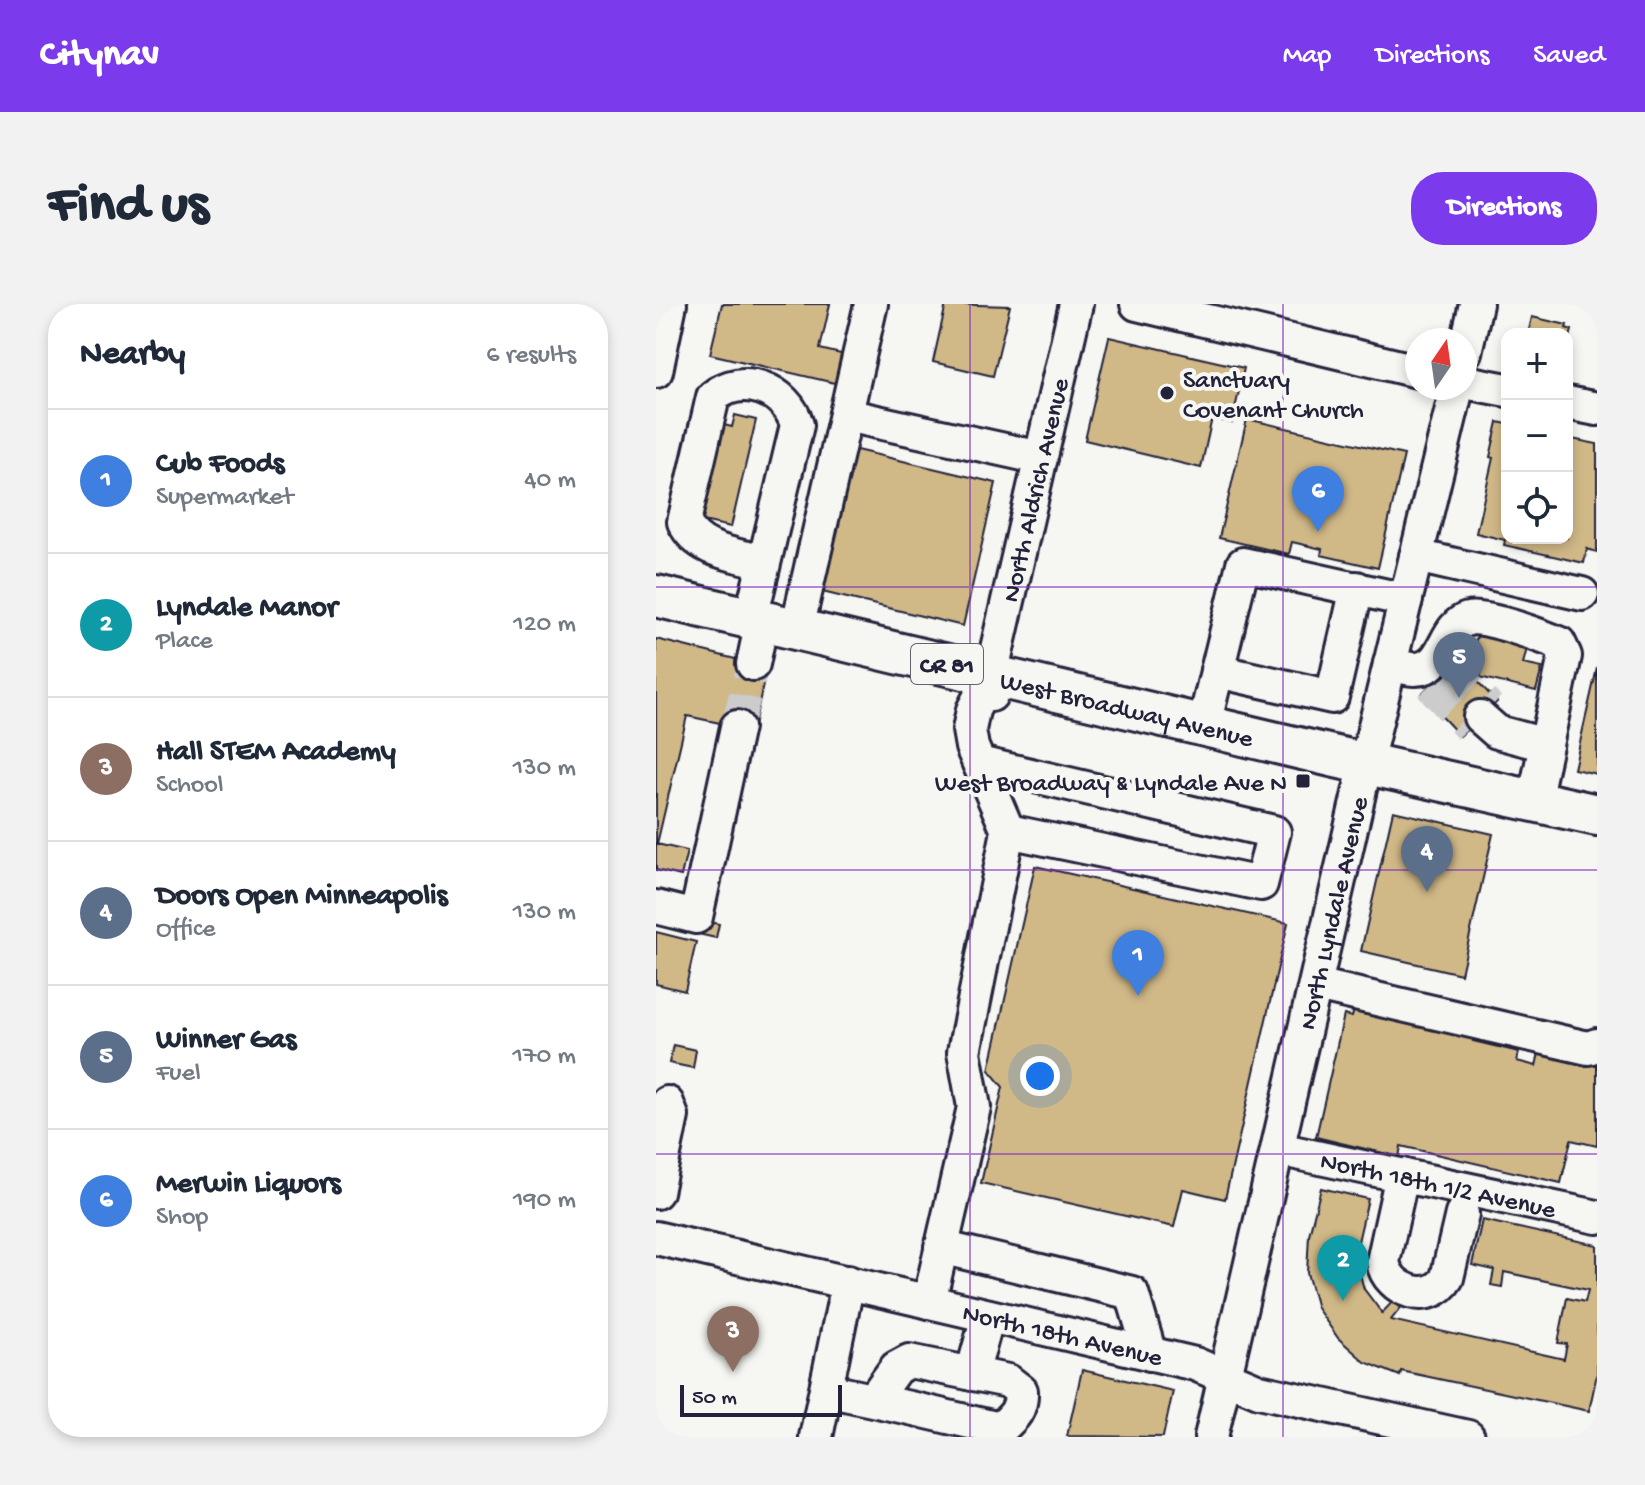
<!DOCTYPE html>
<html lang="en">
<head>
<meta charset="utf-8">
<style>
  :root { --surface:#fff; --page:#f2f2f3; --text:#1f2937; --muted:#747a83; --line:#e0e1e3; --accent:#7c3aed }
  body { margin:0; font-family:"Gochi Hand",sans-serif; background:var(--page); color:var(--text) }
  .controls { position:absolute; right:24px; top:24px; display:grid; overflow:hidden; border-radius:16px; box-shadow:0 4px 12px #0003 }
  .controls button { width:72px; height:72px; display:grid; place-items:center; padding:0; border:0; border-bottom:2px solid var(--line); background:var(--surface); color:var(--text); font:40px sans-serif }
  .compass { position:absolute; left:749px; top:24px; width:72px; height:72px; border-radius:50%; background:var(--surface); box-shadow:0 4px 12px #0003; rotate:13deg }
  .scale { position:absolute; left:24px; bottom:20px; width:162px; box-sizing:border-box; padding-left:8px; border:4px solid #22223b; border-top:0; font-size:22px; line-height:28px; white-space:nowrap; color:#22223b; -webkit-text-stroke:6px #f6f6f2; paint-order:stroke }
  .you { position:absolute; left:384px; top:772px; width:28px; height:28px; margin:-20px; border:6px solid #fff; border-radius:50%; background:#1a73e8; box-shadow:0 0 0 12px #1a73e833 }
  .badge { display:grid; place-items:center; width:52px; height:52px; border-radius:50%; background:var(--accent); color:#fff; font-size:26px; font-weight:700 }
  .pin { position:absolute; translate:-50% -66px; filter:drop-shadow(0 2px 4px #0008) }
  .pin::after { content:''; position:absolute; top:42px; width:28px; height:24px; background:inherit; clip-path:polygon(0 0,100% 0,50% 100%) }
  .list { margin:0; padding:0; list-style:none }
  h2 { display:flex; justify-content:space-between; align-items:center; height:104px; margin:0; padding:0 32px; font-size:34px }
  h2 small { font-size:26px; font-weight:400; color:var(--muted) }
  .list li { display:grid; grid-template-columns:52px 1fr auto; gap:24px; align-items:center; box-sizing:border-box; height:144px; padding:0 32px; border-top:2px solid var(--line) }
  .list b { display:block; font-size:30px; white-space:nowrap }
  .list p { margin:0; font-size:26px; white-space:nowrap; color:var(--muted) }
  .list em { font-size:26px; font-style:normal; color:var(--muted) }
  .icon { flex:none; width:44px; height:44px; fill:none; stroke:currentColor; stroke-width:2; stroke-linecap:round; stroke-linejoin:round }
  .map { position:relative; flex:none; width:941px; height:1133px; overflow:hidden; border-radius:32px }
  header { display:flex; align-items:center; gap:48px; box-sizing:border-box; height:112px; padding:0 40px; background:var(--accent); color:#fff }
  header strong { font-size:38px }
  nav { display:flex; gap:44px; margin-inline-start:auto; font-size:28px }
  .intro { display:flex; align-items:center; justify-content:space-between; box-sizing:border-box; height:192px; padding:0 48px }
  h1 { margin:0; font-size:56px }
  .button { padding:20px 36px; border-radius:32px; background:var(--accent); color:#fff; font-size:28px; font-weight:700 }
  main { display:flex; gap:48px; padding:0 48px }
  aside { flex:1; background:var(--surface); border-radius:32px; box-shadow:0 4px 12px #0003 }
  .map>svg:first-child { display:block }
  .building { fill:#d0b887; stroke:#22223b; stroke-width:2 }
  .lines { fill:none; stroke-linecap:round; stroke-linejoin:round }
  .minor-tunnel { stroke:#cccccd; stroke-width:32; stroke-dasharray:32 16; stroke-linecap:butt }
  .minor-casing { stroke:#22223b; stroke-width:38 }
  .major-casing { stroke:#22223b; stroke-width:46 }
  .minor { stroke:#f6f6f2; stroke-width:32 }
  .major { stroke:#f6f6f2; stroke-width:40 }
  .grid { fill:none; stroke:#7b2cbf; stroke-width:2; stroke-opacity:0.55 }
  .poi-dot { fill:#22223b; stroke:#f6f6f2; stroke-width:3 }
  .labels { text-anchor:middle; stroke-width:8; stroke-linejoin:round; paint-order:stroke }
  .shield { fill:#f6f6f2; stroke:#626272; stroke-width:2 }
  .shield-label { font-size:24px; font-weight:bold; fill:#22223b }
  .poi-label { font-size:26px; fill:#22223b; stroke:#f6f6f2; text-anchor:start }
  .street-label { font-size:26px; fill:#22223b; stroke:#f6f6f2 }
</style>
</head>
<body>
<header>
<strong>Citynav</strong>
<nav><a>Map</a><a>Directions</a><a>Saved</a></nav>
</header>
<div class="intro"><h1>Find us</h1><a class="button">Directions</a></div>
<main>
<aside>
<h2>Nearby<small>6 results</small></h2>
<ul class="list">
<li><span class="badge" style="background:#3f7fe0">1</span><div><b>Cub Foods</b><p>Supermarket</p></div><em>40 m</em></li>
<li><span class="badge" style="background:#0f9aa8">2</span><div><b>Lyndale Manor</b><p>Place</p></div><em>120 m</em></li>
<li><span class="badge" style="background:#8d6e63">3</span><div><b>Hall STEM Academy</b><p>School</p></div><em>130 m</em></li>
<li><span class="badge" style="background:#5c6f8a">4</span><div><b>Doors Open Minneapolis</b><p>Office</p></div><em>130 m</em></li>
<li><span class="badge" style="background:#5c6f8a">5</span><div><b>Winner Gas</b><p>Fuel</p></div><em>170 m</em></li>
<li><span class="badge" style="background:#3f7fe0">6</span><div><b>Merwin Liquors</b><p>Shop</p></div><em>190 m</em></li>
</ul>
</aside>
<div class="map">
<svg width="941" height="1133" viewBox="0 0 941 1133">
  <rect width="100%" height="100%" fill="#f6f6f2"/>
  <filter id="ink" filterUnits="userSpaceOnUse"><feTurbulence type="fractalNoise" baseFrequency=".0125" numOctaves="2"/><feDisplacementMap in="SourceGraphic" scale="16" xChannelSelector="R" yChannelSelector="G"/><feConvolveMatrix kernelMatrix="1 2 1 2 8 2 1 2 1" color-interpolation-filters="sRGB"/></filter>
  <g filter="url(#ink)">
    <path class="building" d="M66,0H174L164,45L189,51L183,80L54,50Z
      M290,0L354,2L337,72L277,58Z
      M876,13L911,21L910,24L916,26L913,38L911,30H872Z
      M453,33L588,64L576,119L556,114L545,164L429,136Z
      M79,111L100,116L75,223L42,216L64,120L76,123Z
      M591,115L748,151L722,264L665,251L666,245L636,238L633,250L563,234Z
      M842,118L851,120V234H911V134L941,140V248L931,245L928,259L848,241L849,236L820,229L837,154L834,153Z
      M192,144L340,179L307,322L158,286Z
      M823,324L873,336L867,360L886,364L880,387L824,373L828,358L815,355Z
      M0,335L111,363L97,426L31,412L1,540L31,547L25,572L0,566Z
      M801,356L841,398L804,432L765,390Z
      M941,364V470L918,465Z
      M737,507L837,530L805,670L705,647Z
      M379,562L632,619L569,895L527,885L518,923L325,879L347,783L333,766Z
      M45,616L63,620L60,634L42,630Z
      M0,628L40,638L29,687L0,680Z
      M698,706L818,734L817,737L863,748L861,757L880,762L883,749L941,762V842L915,836L905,879L745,842L743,853L660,833L688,711L696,713Z
      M17,741L40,746L37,764L13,759Z
      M665,884L712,895L701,942L703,967L708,985L726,1009L739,995L747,1001L735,1016L908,1055L911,1040L902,1039L911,994L929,998L932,986L848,968L846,983L835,981L838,966L816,961L826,916L941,941V1070L933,1107L745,1067L744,1072L709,1058L682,1034L661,1004L651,969L653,931Z
      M426,1066L517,1087L507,1133L411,1132Z"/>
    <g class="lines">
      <path class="minor-tunnel" d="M792,364L834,404
        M774,381L813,424
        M81,423L97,360"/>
      <g class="minor-casing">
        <g id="minor">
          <path d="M481,0L761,67"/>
          <path d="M809,48L820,0"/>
          <path d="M0,67L14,0"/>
          <path d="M809,78L851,86"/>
          <path d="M911,99L941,105"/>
          <path d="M190,111L385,154"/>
          <path d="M760,252L926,290"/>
          <path d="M95,314L141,121C131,85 86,68 57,93L28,218C42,248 79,250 108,258"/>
          <path d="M141,325L215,0"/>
          <path d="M97,360L106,317"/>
          <path d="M734,360C742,362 751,365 759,365C790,365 787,322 812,315C829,311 885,332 903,339L909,352L878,497"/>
          <path d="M561,367L676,393L701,284"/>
          <path id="s1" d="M335,391V371L420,0"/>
          <path d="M824,413L841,428L890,441"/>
          <path d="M548,421L587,260L750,296"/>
          <path d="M323,459L618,528L605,580L352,527"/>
          <path d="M0,603L40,613L81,423"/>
          <path d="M660,681L932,744L941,741"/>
          <path id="s2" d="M622,845L941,913"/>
          <path d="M746,871L727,958C732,987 774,1002 791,974L806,910"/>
          <path d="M0,888L16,812L11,799"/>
          <path id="s3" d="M0,934L539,1060L603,1087L812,1133"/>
          <path d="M285,943L476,989L494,1050"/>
          <path d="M273,998L318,803L308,748L352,527L316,443L313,426L317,406L335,371"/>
          <path d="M316,1070L332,1012"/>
          <path d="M170,1086C228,1098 286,1111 344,1125C358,1113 366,1105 365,1087L352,1077L253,1057L240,1064L217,1096"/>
          <path d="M160,1133L192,978"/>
          <path id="s4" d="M555,1133L710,459L801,84"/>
        </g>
      </g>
      <g class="major-casing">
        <g id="major">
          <path id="s5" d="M0,292L680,453L941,511"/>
        </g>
      </g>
      <use href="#minor" class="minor"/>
      <use href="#major" class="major"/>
    </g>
  </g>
  <path class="grid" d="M314,0V1133M627,0V1133M0,283H941M0,566H941M0,850H941"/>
  <g class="poi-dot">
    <circle cx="511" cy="89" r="8"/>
    <rect x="639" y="469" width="16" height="16" rx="4"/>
  </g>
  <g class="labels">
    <rect class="shield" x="255" y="340" width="72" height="40" rx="6"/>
    <g class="shield-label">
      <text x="291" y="368">CR 81</text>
    </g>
    <g class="poi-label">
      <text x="527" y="83">Sanctuary<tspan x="527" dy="30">Covenant Church</tspan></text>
      <text x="631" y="486" text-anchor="end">West Broadway &amp; Lyndale Ave N</text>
    </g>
    <g class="street-label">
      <text dy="9" stroke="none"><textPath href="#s1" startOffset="210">North Aldrich Avenue</textPath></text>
      <text dy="9" stroke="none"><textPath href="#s5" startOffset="484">West Broadway Avenue</textPath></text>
      <text dy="9" stroke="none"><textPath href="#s4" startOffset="538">North Lyndale Avenue</textPath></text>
      <text dy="9" stroke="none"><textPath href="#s2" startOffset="164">North 18th 1/2 Avenue</textPath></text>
      <text dy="9" stroke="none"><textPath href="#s3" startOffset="418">North 18th Avenue</textPath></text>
    </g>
  </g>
</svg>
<div class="controls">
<button>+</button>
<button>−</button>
<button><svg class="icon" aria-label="locate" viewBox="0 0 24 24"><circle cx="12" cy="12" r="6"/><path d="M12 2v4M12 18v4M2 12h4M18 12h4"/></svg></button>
</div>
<svg class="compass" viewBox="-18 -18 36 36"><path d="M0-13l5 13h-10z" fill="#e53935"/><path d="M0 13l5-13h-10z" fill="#747a83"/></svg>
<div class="scale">50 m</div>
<div class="you"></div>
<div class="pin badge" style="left:482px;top:692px;background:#3f7fe0">1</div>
<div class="pin badge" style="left:687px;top:997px;background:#0f9aa8">2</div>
<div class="pin badge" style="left:77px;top:1068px;background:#8d6e63">3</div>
<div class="pin badge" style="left:771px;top:588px;background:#5c6f8a">4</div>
<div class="pin badge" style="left:803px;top:394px;background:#5c6f8a">5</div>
<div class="pin badge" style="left:662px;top:228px;background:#3f7fe0">6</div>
</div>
</main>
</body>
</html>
